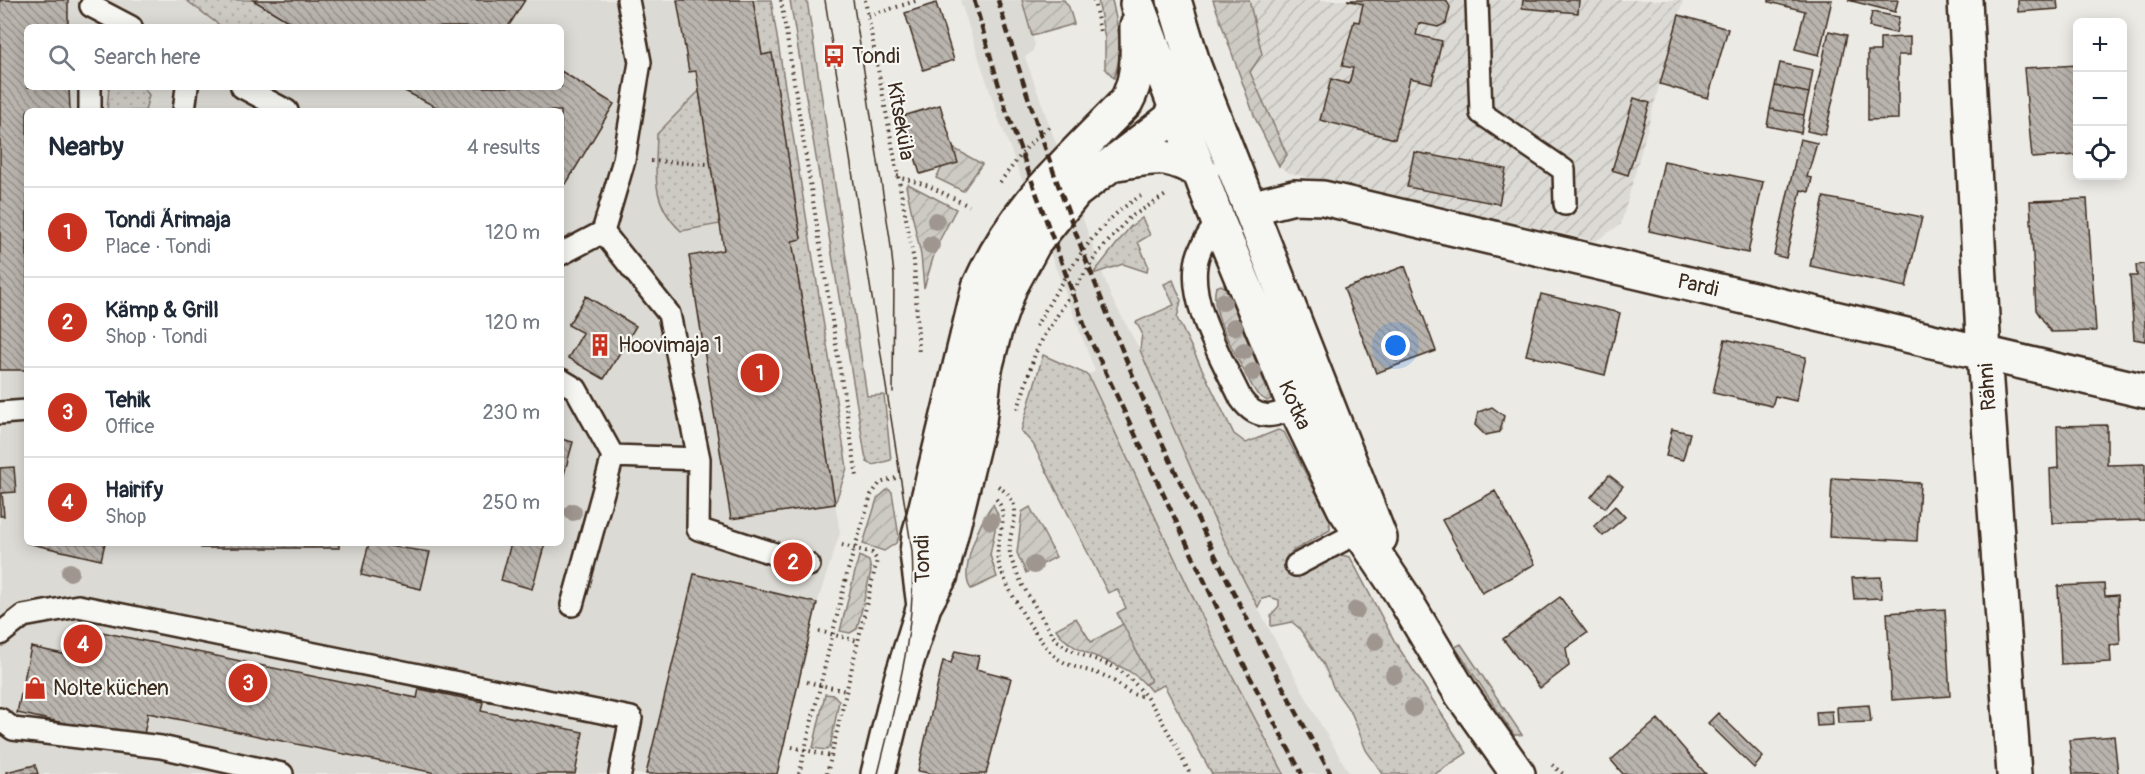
<!DOCTYPE html>
<html lang="en">
<head>
<meta charset="utf-8">
<style>
  :root { --surface:#fff; --page:#f6f6f7; --text:#1f2937; --muted:#747a83; --line:#e0e1e3; --accent:#c8321e }
  body { margin:0; font-family:Pangolin,sans-serif; background:var(--page); color:var(--text) }
  .controls { position:absolute; right:18px; top:18px; display:grid; overflow:hidden; border-radius:9px; box-shadow:0 3px 15px #0003 }
  .controls button { width:54px; height:54px; display:grid; place-items:center; padding:0; border:0; border-bottom:2px solid var(--line); background:var(--surface); color:var(--text); font:30px sans-serif }
  .you { position:absolute; left:1396px; top:346px; width:21px; height:21px; margin:-15px; border:4px solid #fff; border-radius:50%; background:#1a73e8; box-shadow:0 0 0 9px #1a73e833 }
  .badge { display:grid; place-items:center; width:39px; height:39px; border-radius:50%; background:var(--accent); color:#fff; font-size:20px; font-weight:700 }
  .pin { position:absolute; translate:-50% -50%; border:3px solid #fff; box-shadow:0 2px 6px #0006 }
  .list { margin:0; padding:0; list-style:none }
  h2 { display:flex; justify-content:space-between; align-items:center; height:78px; margin:0; padding:0 24px; font-size:26px }
  h2 small { font-size:20px; font-weight:400; color:var(--muted) }
  .list li { display:grid; grid-template-columns:39px 1fr auto; gap:18px; align-items:center; box-sizing:border-box; height:90px; padding:0 24px; border-top:2px solid var(--line) }
  .list b { display:block; font-size:22px; white-space:nowrap }
  .list p { margin:0; font-size:20px; white-space:nowrap; color:var(--muted) }
  .list em { font-size:20px; font-style:normal; color:var(--muted) }
  .icon { flex:none; width:33px; height:33px; fill:none; stroke:currentColor; stroke-width:2; stroke-linecap:round; stroke-linejoin:round }
  .map { position:relative; flex:none; width:2145px; height:774px; overflow:hidden }
  .search { position:absolute; background:var(--surface); box-shadow:0 3px 15px #0003; left:24px; top:24px; width:540px; height:66px; display:flex; align-items:center; gap:15px; box-sizing:border-box; padding:0 21px; border-radius:9px; color:var(--muted); font-size:22px }
  .panel { position:absolute; background:var(--surface); box-shadow:0 3px 15px #0003; left:24px; top:108px; width:540px; height:438px; border-radius:9px }
  .map>svg:first-child { display:block }
  .built { fill:#dcdad4; fill-rule:evenodd }
  .industrial { fill:url(#industrial-furrows) }
  .grass { fill:url(#grass-dots); stroke:#847a71; stroke-width:1.5 }
  .garden { fill:url(#garden-furrows); stroke:#847a71; stroke-width:1.5 }
  .building { fill:url(#building-back-hatch); stroke:#3b2a1e; stroke-width:1.5 }
  .lines { fill:none; stroke-linecap:round; stroke-linejoin:round }
  .service-casing { stroke:#3b2a1e; stroke-width:26 }
  .minor-casing { stroke:#3b2a1e; stroke-width:38 }
  .tertiary-casing { stroke:#3b2a1e; stroke-width:38 }
  .path { stroke:#3b2a1e; stroke-width:4; stroke-dasharray:1.5 4.5; stroke-linecap:butt }
  .service { stroke:#f6f6f2; stroke-width:21 }
  .minor { stroke:#f6f6f2; stroke-width:33 }
  .tertiary { stroke:#f6f6f2; stroke-width:33 }
  .tram { stroke:#3b2a1e; stroke-width:1.5 }
  .rail { stroke:#3b2a1e; stroke-width:4.5; stroke-dasharray:9 4.5; stroke-linecap:butt }
  .tree { fill:#9f968f }
  .labels { text-anchor:middle; stroke-width:4.5; stroke-linejoin:round; paint-order:stroke }
  .poi-label { font-size:21px; fill:#3b2a1e; stroke:#f6f6f2; text-anchor:start }
  .street-label { font-size:21px; fill:#3b2a1e; stroke:#f6f6f2 }
</style>
</head>
<body>
<div class="map">
<svg width="2145" height="774" viewBox="0 0 2145 774">
  <defs>
    <pattern id="industrial-furrows" width="10" height="10" patternUnits="userSpaceOnUse" patternTransform="scale(1.5)"><rect width="10" height="10" fill="#dcdad4"/><path d="M-1 1l2-2M0 10L10 0M9 11l2-2" fill="none" stroke="#bebbb6"/></pattern>
    <pattern id="grass-dots" width="8" height="8" patternUnits="userSpaceOnUse" patternTransform="scale(1.5)"><rect width="8" height="8" fill="#cdcac4"/><path d="M2 2h.1M6 6h.1" fill="none" stroke="#b1aea8" stroke-width="1.8" stroke-linecap="round"/></pattern>
    <pattern id="garden-furrows" width="10" height="10" patternUnits="userSpaceOnUse" patternTransform="scale(1.5)"><rect width="10" height="10" fill="#cdcac4"/><path d="M-1 1l2-2M0 10L10 0M9 11l2-2" fill="none" stroke="#b1aea8"/></pattern>
    <pattern id="building-back-hatch" width="6" height="6" patternUnits="userSpaceOnUse" patternTransform="scale(1.5)"><rect width="6" height="6" fill="#bab4ae"/><path d="M-1 5l2 2M0 0l6 6M5-1l2 2" fill="none" stroke="#98938d"/></pattern>
  </defs>
  <rect width="100%" height="100%" fill="#ebeae5"/>
  <filter id="ink" filterUnits="userSpaceOnUse"><feTurbulence type="fractalNoise" baseFrequency=".0167" numOctaves="2"/><feDisplacementMap in="SourceGraphic" scale="12" xChannelSelector="R" yChannelSelector="G"/><feConvolveMatrix kernelMatrix="1 2 1 2 8 2 1 2 1" color-interpolation-filters="sRGB"/></filter>
  <g filter="url(#ink)">
    <path class="built" d="M0,0H753L772,53L801,239L792,241L840,533L817,603L777,774H0ZM27,27H561V87H27ZM27,111H561V543H27Z
      M960,0H1022L1035,45L1032,52L1025,57L1111,297L1140,350L1210,512L1238,571L1321,725L1350,774H1284L1210,633L1088,375L1095,371L999,119Z"/>
    <path class="industrial" d="M1249,0H1683L1621,224L1596,241L1289,173L1279,166L1287,155L1250,72Z"/>
    <path class="grass" d="M186,0H253L298,27H222Z
      M753,0H771L847,468L835,504L792,241L801,239L772,54L762,55Z
      M790,0H807L867,396L884,395L891,460L873,465L867,462L865,454Z
      M109,87H143L149,95L145,111H107Z
      M699,91L720,224L681,231C650,202 656,173 657,134Z
      M1142,218L1150,235L1138,242L1148,265L1147,272L1123,264L1093,274L1130,227Z
      M1173,280L1181,300L1177,318L1234,434L1246,443L1278,430L1284,432L1330,520V530L1291,552L1302,574L1341,555L1350,557L1395,642L1467,753L1435,774H1383L1366,750L1352,714L1334,689L1324,665L1299,628L1292,622L1271,626V615L1279,606V600L1270,597L1262,599L1258,607C1213,524 1177,436 1140,350L1142,333L1136,322L1174,305L1164,284Z
      M1043,355L1088,375L1210,633L1284,774H1212L1164,685L1151,691L1145,684L1151,681L1117,613L1126,608L1117,589L1108,593L1033,444L1021,431Z
      M1461,644L1522,735H1514L1455,647Z"/>
    <path class="garden" d="M1022,0H1064L1069,7L1074,24L1032,36Z
      M1098,0H1112C1118,27 1124,50 1114,78L1105,68V39Z
      M1213,0H1249L1262,54L1250,72L1287,155L1279,166L1255,118Z
      M953,148L982,164L963,191L936,178Z
      M908,184L956,209L937,245L924,288L921,255L906,186Z
      M1221,285L1226,288L1271,399L1267,401L1257,394L1252,386C1240,361 1208,313 1216,287Z
      M888,489L892,492L899,537L896,543L884,551L863,544L877,499Z
      M993,504L998,515L990,555L997,577L971,589C958,572 980,520 993,504Z
      M1030,507L1056,557L1026,573L1017,553L1022,512Z
      M859,556L869,561L871,571L857,629L850,633L840,631Z
      M1076,618L1091,642L1123,624L1151,681L1145,684C1119,656 1074,659 1056,629Z
      M825,694L834,695L839,701L830,748L826,750L813,748Z"/>
    <path class="building" d="M0,0H68V27H27V87H69L70,111H27V370H0Z
      M253,0H525L508,27H298Z
      M677,0H753L762,55L772,53L801,239L792,241L835,504L731,519L689,256L724,250L696,71L689,72Z
      M1347,0H1446L1450,7L1446,23L1438,27L1419,23L1416,35L1442,41L1432,83L1410,78L1395,139L1320,120L1331,79L1349,84L1353,68L1342,66L1354,21L1359,22L1363,4Z
      M1523,0H1579L1578,13L1522,8Z
      M1769,0H1832L1819,55L1795,49L1805,11L1769,2Z
      M1848,0H1898L1895,12Z
      M2018,0H2057L2058,9L2018,12Z
      M936,3L954,60L923,70L905,13Z
      M1872,12L1899,17L1896,33L1869,27Z
      M1679,15L1728,29L1708,98L1660,84Z
      M1829,31L1847,35L1825,135L1807,131Z
      M1910,37V55H1898V119L1868,120V51H1880V38Z
      M1780,63L1813,70L1809,93L1775,86Z
      M2078,65V155L2032,158L2024,68Z
      M561,71L614,104L566,184L561,181V111H444L397,87H561Z
      M1775,86L1809,93L1804,115L1770,109Z
      M1634,98L1650,103L1628,175L1612,170Z
      M940,105L958,163L920,174L903,116Z
      M1770,109L1804,115L1801,133L1767,126Z
      M1800,139L1817,143L1807,177L1812,178L1809,192L1801,190L1786,258L1774,255Z
      M1414,152L1506,169L1499,204L1407,187Z
      M1664,161L1763,182L1748,253L1649,231Z
      M1824,197L1922,217L1906,287L1810,266Z
      M2087,199L2096,331L2051,332L2036,310L2030,201Z
      M2145,264V341L2134,339L2130,276H2137L2136,265Z
      M1405,266L1436,351L1376,373L1344,289Z
      M1541,294L1620,313L1605,375L1526,355Z
      M586,296L636,326L604,379L568,358L583,333L568,325Z
      M1725,339L1806,357L1796,401L1775,396L1772,406L1713,393Z
      M1492,407L1504,416L1500,432L1485,435L1475,425L1478,412Z
      M2107,425V465L2145,464V520L2052,523L2050,469L2058,468L2057,426Z
      M1672,429L1690,433L1683,460L1666,456Z
      M561,439L573,442L561,485Z
      M14,467L16,492L2,493L4,516H0V468Z
      M1609,475L1623,486L1605,508L1591,497Z
      M1832,478L1920,483L1917,541L1829,537Z
      M1495,491L1535,564L1482,593L1442,520Z
      M1615,506L1625,517L1603,536L1594,526Z
      M27,543H105L101,560Z
      M201,543H339V548H201Z
      M369,543L430,552L421,589L361,575Z
      M511,543H545L532,589L501,580Z
      M694,574L817,603L777,774H646Z
      M1881,577L1882,598L1854,599L1852,578Z
      M2104,584L2105,596L2118,595L2120,644L2110,645L2111,662L2061,664L2058,586Z
      M1560,597L1587,633L1566,648L1569,666L1540,688L1503,639Z
      M1945,609L1950,696L1892,700L1887,613Z
      M78,627L417,698L419,689L483,702L481,711L583,732L575,774H440L148,713L143,740L17,713L31,647L72,656Z
      M955,651L979,656L976,669L1011,678L986,774H933L918,771L943,661L951,663Z
      M1869,705L1871,722L1838,723L1837,707Z
      M1832,711L1833,725L1817,726L1816,712Z
      M1718,713L1763,757L1754,768L1708,723Z
      M1658,719L1706,774H1623L1611,760Z
      M2114,736L2118,774H2073L2069,740Z
      M35,765L38,774H6V772Z"/>
    <g class="lines">
      <g class="service-casing">
        <path id="service" d="M628,0L640,62L624,160L603,232L669,314L699,459L698,529L809,565
          M1477,0L1481,113L1564,170L1565,204
          M91,6L131,27
          M242,87L287,111
          M90,111V87
          M184,111L187,87
          M1218,221C1211,231 1203,241 1199,253C1183,297 1223,360 1241,399C1260,426 1280,414 1305,403
          M561,254L603,232
          M561,380L576,389L613,456L699,459
          M0,413L27,411
          M1296,565L1370,526
          M572,605L613,456
          M0,634L23,616L78,606L631,718L620,774
          M0,719L13,729L161,747L282,774"/>
      </g>
      <g class="minor-casing">
        <path id="minor" d="M1965,0L1984,354L2014,774
          M1250,208L1294,197L1323,198L2145,391"/>
      </g>
      <g class="tertiary-casing">
        <path id="tertiary" d="M1174,0L1194,66L1380,538
          M1137,4L1218,221L1295,407L1344,508L1401,593L1462,695L1518,774
          M1116,163C1155,157 1168,151 1202,174
          M924,606L917,553L919,536L979,287C1014,208 1067,163 1126,102C1140,77 1137,53 1137,26
          M878,774L901,680L924,606L941,575L979,421L985,369L995,330L1010,287L1034,243L1075,192L1169,120L1187,94L1194,66"/>
      </g>
      <path class="path" d="M781,0L857,477
        M865,0L914,261L919,355
        M1094,0L1100,32
        M868,16L919,0
        M651,161L711,164
        M897,176L929,186L969,206
        M1000,182L1028,146L1051,125
        M1036,326C1063,280 1093,223 1141,196
        M1018,409L1035,354L1045,334L1098,253L1129,218L1166,195
        M998,486C1032,510 1003,529 1011,558C1019,584 1039,611 1052,635C1069,656 1095,656 1117,669C1149,688 1173,741 1190,774
        M996,499C1012,517 994,538 998,560C1002,582 1040,648 1060,660C1074,669 1092,670 1107,677C1119,683 1129,696 1142,696
        M819,631L858,641
        M807,682L846,691
        M792,747L831,756
        M1552,765L1563,774
        M799,774L848,570L871,495L880,483L899,477
        M827,774L877,560L872,553L842,545"/>
      <use href="#service" class="service"/>
      <use href="#minor" class="minor"/>
      <use href="#tertiary" class="tertiary"/>
      <path class="tram" d="M825,0L912,551C917,628 896,700 878,774
        M853,0L890,239L894,275L893,392"/>
      <path class="rail" d="M974,0L1006,110L1088,335L1249,675L1302,774
        M998,0C1077,270 1192,530 1331,774"/>
    </g>
    <g class="tree">
      <circle cx="936" cy="221" r="9"/>
      <circle cx="931" cy="245" r="9"/>
      <circle cx="1223" cy="302" r="9"/>
      <circle cx="1234" cy="327" r="9"/>
      <circle cx="1244" cy="351" r="9"/>
      <circle cx="1253" cy="372" r="9"/>
      <circle cx="573" cy="512" r="9"/>
      <circle cx="991" cy="521" r="9"/>
      <circle cx="1034" cy="565" r="9"/>
      <circle cx="70" cy="572" r="9"/>
      <circle cx="1356" cy="610" r="9"/>
      <circle cx="1375" cy="642" r="9"/>
      <circle cx="1394" cy="675" r="9"/>
      <circle cx="1413" cy="708" r="9"/>
    </g>
  </g>
  <defs>
    <g id="bus-bare" transform="scale(1.8)"><path d="M-5-6H5V4H4V6H2V4H-2V6H-4V4H-5ZM-3.5-4V0h7V-4ZM-3.5 1.2v1.5H-2V1.2ZM2 1.2v1.5H3.5V1.2Z" fill="#c8321e" stroke="#f6f6f2" stroke-width="2.5" paint-order="stroke"/></g>
    <g id="building-bare" transform="scale(1.8)"><path d="M-4-6H4V6H1V3H-1V6H-4ZM-2.5-4.3h1.7v1.8h-1.7ZM.8-4.3h1.7v1.8H.8ZM-2.5-1h1.7V.8h-1.7ZM.8-1h1.7V.8H.8Z" fill="#c8321e" stroke="#f6f6f2" stroke-width="2.5" paint-order="stroke"/></g>
    <g id="shop-bare" transform="scale(1.8)"><path d="M-5-2.5h2.3a2.7 3.5 0 0 1 5.4 0H5L5.5 6h-11ZM-1.5-2.5h3a1.5 2.3 0 0 0-3 0Z" fill="#c8321e" stroke="#f6f6f2" stroke-width="2.5" paint-order="stroke"/></g>
  </defs>
  <g fill-rule="evenodd">
    <use href="#bus-bare" x="834" y="56"/>
    <use href="#building-bare" x="600" y="345"/>
    <use href="#shop-bare" x="35" y="688"/>
  </g>
  <g class="labels">
    <g class="poi-label">
      <text x="852" y="63">Tondi</text>
      <text x="618" y="352">Hoovimaja 1</text>
      <text x="53" y="695">Nolte küchen</text>
    </g>
    <g class="street-label">
      <text transform="translate(901 121) rotate(80)" y="7">Kitseküla</text>
      <text transform="translate(1698 285) rotate(13)" y="7">Pardi</text>
      <text transform="translate(1987 387) rotate(-94)" y="7">Rähni</text>
      <text transform="translate(1295 405) rotate(66)" y="7">Kotka</text>
      <text transform="translate(922 559) rotate(-91)" y="7">Tondi</text>
    </g>
  </g>
</svg>
<div class="controls">
<button>+</button>
<button>−</button>
<button><svg class="icon" aria-label="locate" viewBox="0 0 24 24"><circle cx="12" cy="12" r="6"/><path d="M12 2v4M12 18v4M2 12h4M18 12h4"/></svg></button>
</div>
<div class="you"></div>
<div class="pin badge" style="left:760px;top:373px">1</div>
<div class="pin badge" style="left:793px;top:562px">2</div>
<div class="pin badge" style="left:248px;top:683px">3</div>
<div class="pin badge" style="left:83px;top:644px">4</div>
<div class="search"><svg class="icon" aria-label="search" viewBox="0 0 24 24"><circle cx="10" cy="10" r="6"/><path d="M15 15l6 6"/></svg>Search here</div>
<section class="panel">
<h2>Nearby<small>4 results</small></h2>
<ul class="list">
<li><span class="badge">1</span><div><b>Tondi Ärimaja</b><p>Place · Tondi</p></div><em>120 m</em></li>
<li><span class="badge">2</span><div><b>Kämp &amp; Grill</b><p>Shop · Tondi</p></div><em>120 m</em></li>
<li><span class="badge">3</span><div><b>Tehik</b><p>Office</p></div><em>230 m</em></li>
<li><span class="badge">4</span><div><b>Hairify</b><p>Shop</p></div><em>250 m</em></li>
</ul>
</section>
</div>
</body>
</html>
